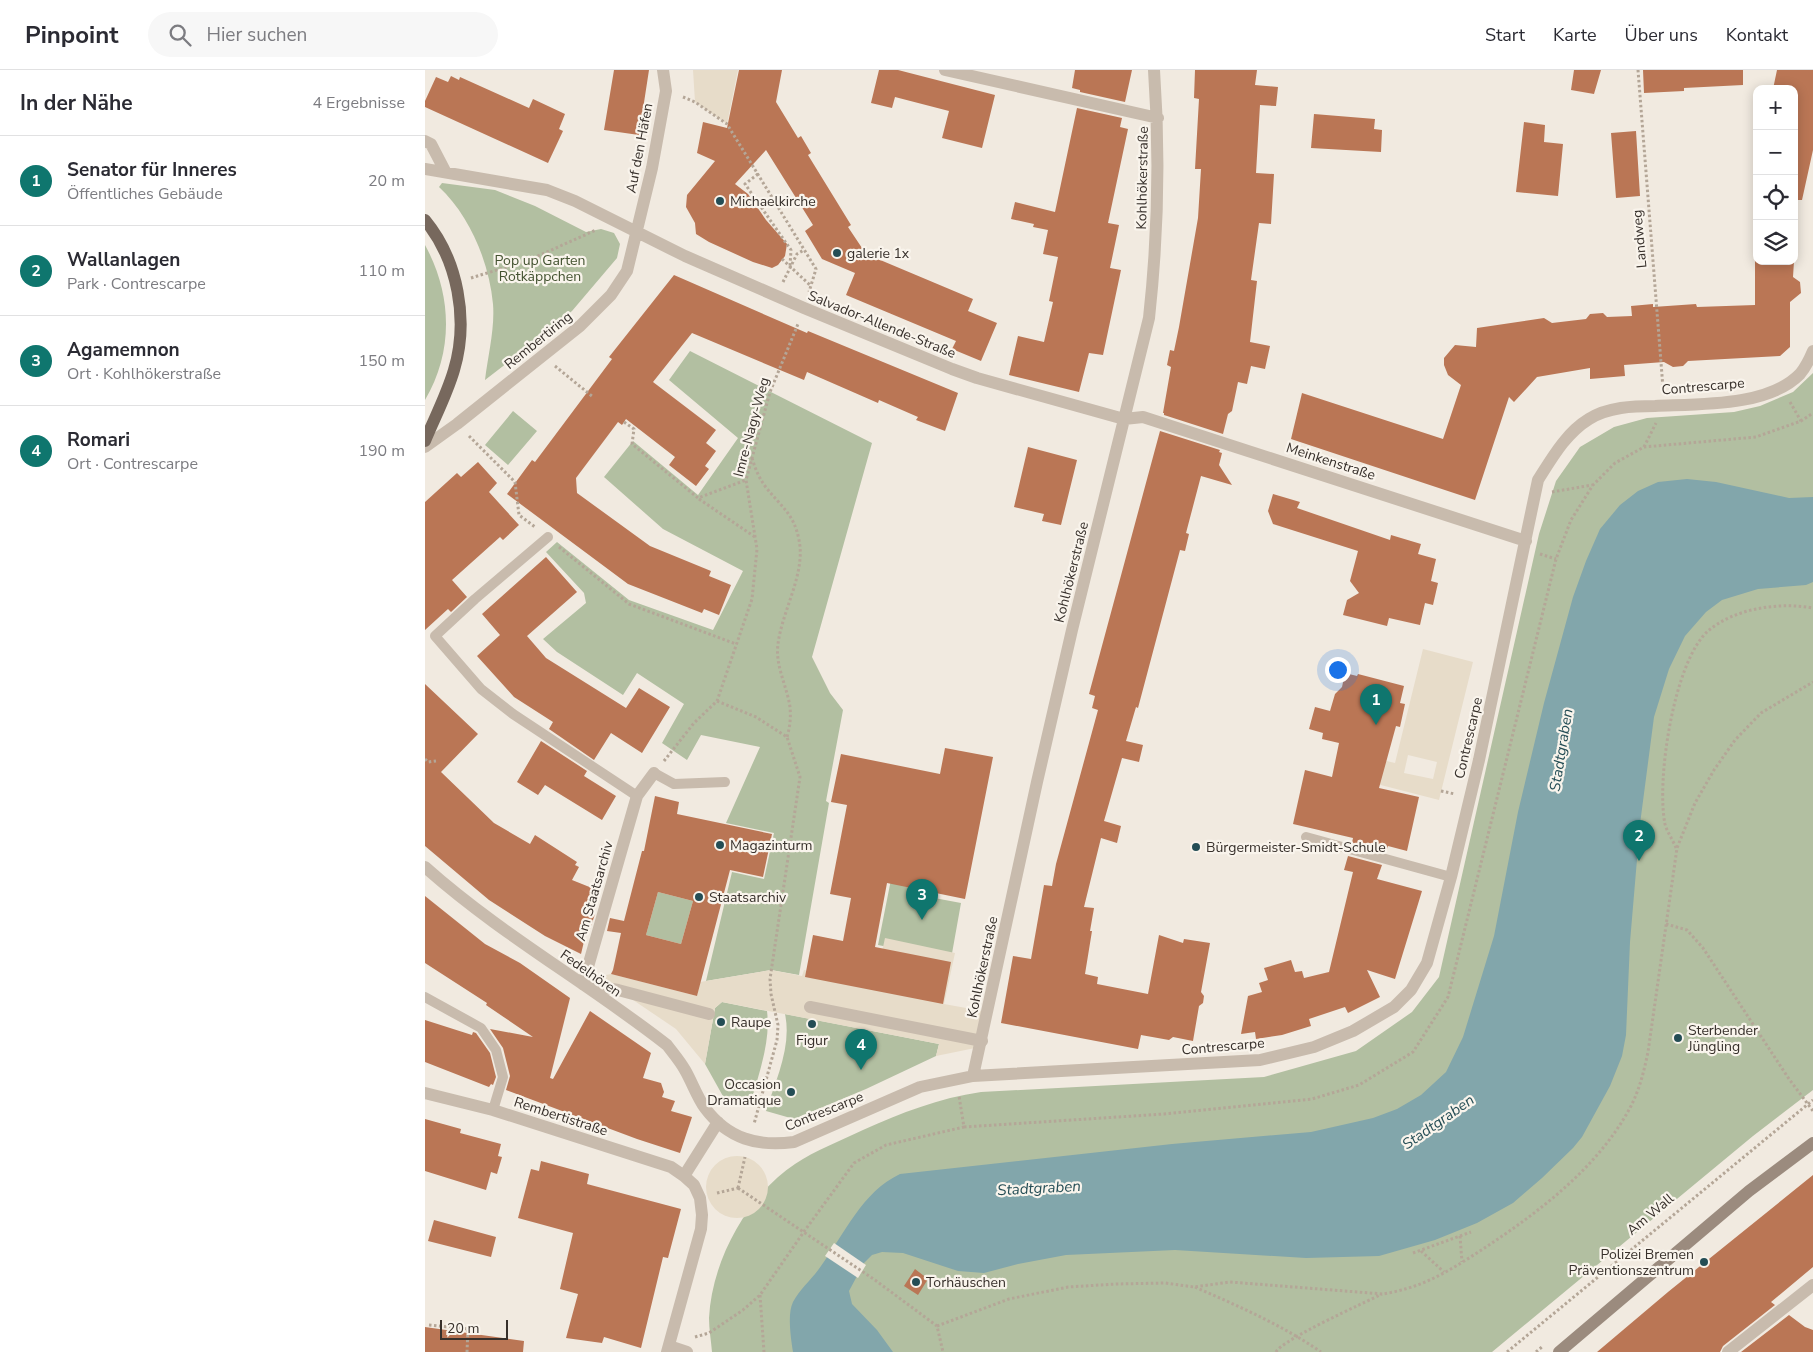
<!DOCTYPE html>
<html lang="de">
<head>
<meta charset="utf-8">
<style>
  :root { --surface:#fff; --page:#f7f7f7; --text:#2b2b33; --muted:#7c7c81; --line:#e1e1e2; --accent:#0f766e }
  body { margin:0; font-family:"Nunito Sans",sans-serif; background:var(--page); color:var(--text) }
  .controls { position:absolute; right:15px; top:15px; display:grid; overflow:hidden; border-radius:10px; box-shadow:0 2px 12px #0003 }
  .controls button { width:45px; height:45px; display:grid; place-items:center; padding:0; border:0; border-bottom:1px solid var(--line); background:var(--surface); color:var(--text); font:25px sans-serif }
  .scale { position:absolute; left:15px; bottom:12px; width:68px; box-sizing:border-box; padding-left:5px; border:2px solid #37302b; border-top:0; font-size:14px; line-height:18px; white-space:nowrap; color:#37302b; -webkit-text-stroke:4px #f9f4ec; paint-order:stroke }
  .you { position:absolute; left:912px; top:599px; width:18px; height:18px; margin:-12px; border:4px solid #fff; border-radius:50%; background:#1a73e8; box-shadow:0 0 0 8px #1a73e833 }
  .badge { display:grid; place-items:center; width:32px; height:32px; border-radius:50%; background:var(--accent); color:#fff; font-size:16px; font-weight:700 }
  .pin { position:absolute; translate:-50% -41px; filter:drop-shadow(0 1px 2px #0008) }
  .pin::after { content:''; position:absolute; top:26px; width:18px; height:15px; background:inherit; clip-path:polygon(0 0,100% 0,50% 100%) }
  .list { margin:0; padding:0; list-style:none }
  h2 { display:flex; justify-content:space-between; align-items:center; height:65px; margin:0; padding:0 20px; font-size:21px }
  h2 small { font-size:16px; font-weight:400; color:var(--muted) }
  .list li { display:grid; grid-template-columns:32px 1fr auto; gap:15px; align-items:center; box-sizing:border-box; height:90px; padding:0 20px; border-top:1px solid var(--line) }
  .list b { display:block; font-size:19px; white-space:nowrap }
  .list p { margin:0; font-size:16px; white-space:nowrap; color:var(--muted) }
  .list em { font-size:16px; font-style:normal; color:var(--muted) }
  .icon { flex:none; width:28px; height:28px; fill:none; stroke:currentColor; stroke-width:2; stroke-linecap:round; stroke-linejoin:round }
  .map { position:relative; flex:none; width:1388px; height:1282px; overflow:hidden }
  header { display:flex; align-items:center; gap:30px; box-sizing:border-box; height:70px; padding:0 25px; background:var(--surface); border-bottom:1px solid var(--line) }
  header strong { font-size:24px }
  nav { display:flex; gap:28px; margin-inline-start:auto; font-size:18px }
  .search { width:350px; height:45px; background:var(--page); display:flex; align-items:center; gap:12px; box-sizing:border-box; padding:0 18px; border-radius:28px; color:var(--muted); font-size:19px }
  main { display:flex }
  aside { flex:1; background:var(--surface) }
  .map>svg:first-child { display:block }
  .green { fill:#b2bfa1 }
  .plaza { fill:#e7dcc9; fill-rule:evenodd }
  .water { fill:#82a6ab }
  .pier { fill:#f1eae0 }
  .building { fill:#ba7655; fill-rule:evenodd }
  .lines { fill:none; stroke-linecap:round; stroke-linejoin:round }
  .path { stroke:#b4a697; stroke-width:3; stroke-dasharray:2.5 2.5; stroke-linecap:butt }
  .service { stroke:#c8bbad; stroke-width:10 }
  .pedestrian { stroke:#c8bbad; stroke-width:12 }
  .minor { stroke:#c8bbad; stroke-width:12 }
  .secondary { stroke:#9b8b7e; stroke-width:12 }
  .primary { stroke:#77685d; stroke-width:12 }
  .poi-dot { fill:#244d55; stroke:#f9f4ec; stroke-width:2 }
  .labels { text-anchor:middle; stroke-width:4.5; stroke-linejoin:round; paint-order:stroke }
  .street-label { font-size:14px; fill:#37302b; stroke:#f9f4ec }
  .poi-label { font-size:14px; fill:#37302b; stroke:#f9f4ec; text-anchor:start }
  .park-label { font-size:14px; fill:#445331; stroke:#f9f4ec }
  .water-label { font-size:15px; font-style:italic; fill:#244d55; stroke:#f9f4ec }
</style>
</head>
<body>
<header>
<strong>Pinpoint</strong>
<div class="search"><svg class="icon" aria-label="search" viewBox="0 0 24 24"><circle cx="10" cy="10" r="6"/><path d="M15 15l6 6"/></svg>Hier suchen</div>
<nav><a>Start</a><a>Karte</a><a>Über uns</a><a>Kontakt</a></nav>
</header>
<main>
<aside>
<h2>In der Nähe<small>4 Ergebnisse</small></h2>
<ul class="list">
<li><span class="badge">1</span><div><b>Senator für Inneres</b><p>Öffentliches Gebäude</p></div><em>20 m</em></li>
<li><span class="badge">2</span><div><b>Wallanlagen</b><p>Park · Contrescarpe</p></div><em>110 m</em></li>
<li><span class="badge">3</span><div><b>Agamemnon</b><p>Ort · Kohlhökerstraße</p></div><em>150 m</em></li>
<li><span class="badge">4</span><div><b>Romari</b><p>Ort · Contrescarpe</p></div><em>190 m</em></li>
</ul>
</aside>
<div class="map">
<svg width="1388" height="1282" viewBox="0 0 1388 1282">
  <rect width="100%" height="100%" fill="#f1eae0"/>
  <path class="green" d="M17,113L70,120L110,136L161,162L176,159L189,163L195,174L192,188L147,241L107,274L60,310C63,285 70,258 68,234C64,192 45,146 14,117Z
    M0,175C27,224 29,281 0,330Z
    M265,281L447,373L387,587L405,623L418,640L401,731L404,733L374,905L346,900L281,911L307,802L339,809L349,763L301,753L335,677L276,665L262,690L237,673L259,634L212,603L198,625L132,582L118,569L161,533L159,523L121,482L132,472L204,530L288,560L318,501L238,459L179,407L208,371L273,425L313,368L244,310Z
    M1388,303V1020L1328,1066L1067,1282H287C286,1270 284,1259 284,1248C287,1190 322,1126 370,1094C391,1080 415,1071 438,1060C476,1043 514,1028 556,1022L839,1007L931,981L987,942L1014,907L1114,464L1131,411L1155,377L1189,357L1222,348L1309,342L1335,336L1368,322Z
    M88,341L112,361L83,395L60,375Z
    M478,749L501,753L488,824L536,833L526,889L453,875Z
    M233,822L268,831L256,874L221,865Z
    M297,932L342,941C346,973 333,1005 325,1036L299,1028L280,994L290,938Z
    M360,944L514,974L511,986L441,1019L369,1049L341,1041C351,1010 367,976 360,944Z"/>
  <path class="plaza" d="M268,0H313L302,54L270,32Z
    M998,579L1048,592L1014,730L948,713L953,689L970,693ZM983,685L1012,692L1008,709L979,703Z
    M460,868L530,883L519,934L563,942L555,977L511,986L514,974L297,932L290,938L280,994L251,959L180,911L181,905L186,904L272,926L275,912L346,900L377,906L379,900L450,914Z
    M281 1117a31 31 0 1 1 62 0a31 31 0 1 1-62 0Z"/>
  <path class="water" d="M1262,409L1291,412L1364,428L1388,427V512L1381,515L1333,519L1297,530L1281,542L1260,566L1244,599L1229,647L1215,754L1205,872L1201,965L1197,986L1185,1016L1157,1067L1148,1078L1117,1108L1088,1133L1052,1153L1010,1170L954,1186L881,1188L750,1180L641,1185L593,1194L559,1203L533,1201L478,1183L457,1182L447,1185L439,1193L424,1221L427,1234L452,1260L468,1282H368C366,1269 362,1244 368,1232C375,1219 388,1208 396,1196C420,1163 437,1122 475,1104L747,1074L886,1062L948,1048L972,1039L996,1025L1021,1002L1038,967L1069,866L1093,742L1119,633L1148,527L1161,491L1175,459L1195,435L1213,421L1233,412Z"/>
  <path class="pier" d="M409,1173L441,1195L433,1208L400,1186Z"/>
  <path class="building" d="M189,0H224L214,65L179,60Z
    M314,0H357L351,32L373,68L376,66L386,83L383,85L426,155L423,157L441,184L548,229L543,241L572,253L556,291L527,279L531,271L421,225L430,203L397,189L380,161L388,155L341,80L310,114L323,124L341,150L362,174L360,186L353,195L347,198L328,192L284,172L271,164L270,153L261,137L262,125L290,91L272,83L278,52L302,58Z
    M454,0H473L570,25L557,78L517,68L524,41L470,27L467,38L446,33Z
    M650,0H707L700,32L655,22V20L647,18Z
    M770,0H832L830,15L853,17L851,36L835,35L831,103L849,104L846,154L834,153L826,210L832,211L825,272L845,276L840,299L826,296L822,314L813,312L807,341L803,344L798,364L739,345V343H738L746,297L742,295L745,280L749,281L754,257L773,148L776,99H770L774,29L769,28Z
    M1149,0H1176L1169,24L1146,20Z
    M1218,0H1318V15L1259,18V21L1219,23Z
    M1352,0H1388V80L1377,130H1369V19H1348Z
    M26,6L34,10L35,7L104,38L108,29L140,44L134,59L138,61L123,93L0,37V31L11,7L23,12Z
    M652,38L697,48L695,57L703,59L683,153L694,155L685,198L696,200L678,285L664,283L654,322L584,305L593,266L619,272L628,232L624,231L633,187L618,184L623,160L608,157L609,154L586,149L590,132L630,142Z
    M889,44L950,49L949,59L957,60L956,82L886,78Z
    M1099,52L1120,55L1119,72L1138,74L1133,126L1091,122Z
    M1211,61L1215,126L1191,128L1186,63Z
    M1330,191H1369L1368,207L1375,212L1376,223L1365,232V277L1355,286L1263,291L1258,296L1248,297L1239,292L1199,295L1200,306L1165,309V298L1112,307L1089,332L1084,327L1050,430L866,369L877,323L1018,369L1036,315L1023,305L1019,295V288L1030,275L1051,277L1052,258L1119,248L1127,253L1161,249L1165,244L1178,243L1182,247L1207,246L1206,236L1228,234V237L1271,234L1272,237L1330,235Z
    M249,205L382,263L383,261L533,323L520,361L491,350L493,347L454,330L453,333L382,302L379,310L267,263L228,312L291,360L281,373L291,381L280,396L284,399L271,416L244,395L250,387L201,349L197,355L193,352L151,408L152,423L225,476L286,501L284,506L306,515L294,545L279,539L277,543L203,514L82,424L107,390L110,392L187,289L184,287Z
    M735,361L795,380L794,382L797,383L794,395L807,415L776,406L761,463L764,464L760,481L755,480L713,638L711,637L701,671L718,675L714,692L697,688L679,751L696,756L692,773L676,768L659,837L669,838L665,861H667L660,904L673,907L672,914L723,924L734,865L758,873L759,869L785,873L776,922L779,926L778,933L774,936L768,971L748,967L744,970L716,965L713,979L576,953L588,886L606,889L619,815L627,816L631,794L673,640L667,638L670,626L664,624Z
    M603,377L652,390L636,455L617,451L619,444L589,437Z
    M53,392L72,413L64,422L94,455L78,470L75,467L27,510L42,527L26,542L23,539L0,560V432L32,403L36,407Z
    M848,424L875,432L872,438L965,470L966,465L996,474L993,484L1011,489L1006,511L1013,513L1008,535L1000,533L995,555L964,548L962,556L918,545L922,530L934,523L925,511L933,481L848,454L843,441Z
    M121,487L152,522L102,566L121,588L201,638L214,618L245,637L217,683L186,663L169,690L124,659L128,652L89,627L52,586L75,565L57,544Z
    M920,603L932,606L933,604L979,616L975,633L980,634L975,657L971,656L954,718L994,727L982,781L963,776L961,782L927,773L928,768L868,754L880,700L907,707L914,673L897,669L898,663L884,659L890,637L905,641L910,624L917,617Z
    M0,614L53,664L16,702L69,753L105,774L110,765L152,792L150,795L154,797L147,810L172,820L166,843L170,844L165,859H162L156,884L120,866L64,830L0,776Z
    M116,671L162,701L159,706L191,726L177,750L120,715L113,725L92,712Z
    M520,678L568,687L540,829L462,813L450,877L526,892L518,934L380,907L388,865L418,871L426,828L405,824L422,735L406,732L416,684L515,704Z
    M230,726L254,732L252,744L347,764L338,807L305,800L272,926L186,904L188,900L196,863L182,861L185,848L199,851L217,781H219ZM233,822L268,831L256,874L221,865Z
    M923,786L957,795L952,809L997,821L970,909L942,900L955,927L923,943L920,937L884,949L886,956L857,965L831,969L830,962L816,964L823,926L837,922L834,913L843,910L839,898L866,890L870,902L877,901L879,908L904,902L928,802L919,800Z
    M0,826L60,874L95,893L145,928L125,1008L128,1009L165,941L226,983L218,1008L236,1013L239,1022L237,1027L250,1031L246,1041L267,1047L255,1083L212,1069L81,1020L85,1006L78,978L65,959L108,967L61,935L62,933L0,893Z
    M0,950L47,965L48,962L51,963L65,983L71,1007L68,1015L66,1014L64,1017L0,992Z
    M0,1049L36,1059L35,1063L76,1074L73,1086L77,1087L72,1104L66,1102L61,1120L0,1101Z
    M116,1091L164,1104L162,1114L256,1139L243,1188L238,1187L216,1278L179,1267L177,1273L141,1268L153,1224L135,1219L148,1163L93,1148L106,1099L114,1101Z
    M1388,1105V1197L1346,1232L1350,1235L1298,1276L1295,1282H1172L1243,1222Z
    M9,1150L71,1167L66,1187L3,1171Z
    M490,1199L503,1209L493,1225L479,1216Z
    M1364,1245L1380,1257L1388,1260V1282H1316Z
    M0,1257L99,1271L98,1282H0Z"/>
  <g class="lines">
    <path class="path" d="M1213,0L1238,318
      M258,27L270,32L302,54L391,199L384,222
      M333,104L320,114L366,180L365,196
      M357,189L386,216
      M46,208L104,190L171,160
      M358,212L372,184L379,180
      M130,296L168,327
      M1365,332L1376,351
      M199,352L209,359L207,374L273,428L321,410
      M44,366L90,412L94,445L110,457
      M1219,377L1231,353
      M327,388C330,398 334,408 340,416C355,436 369,443 374,470C381,503 357,541 353,574C350,596 362,616 365,637C366,647 365,657 362,667
      M1127,422L1167,415
      M274,429L330,467
      M134,477L204,534L311,574
      M1115,484L1131,489
      M292,631L331,647L362,667L375,707L345,909L346,924L353,955L352,970L329,1054
      M0,689L3,692L11,691
      M239,691L269,653L292,631L327,529L332,479L321,410L345,322L373,254
      M1016,721L1030,724
      M1251,778C1248,770 1242,762 1240,754C1231,710 1249,591 1283,561C1310,538 1354,532 1388,538
      M1241,854L1262,860L1278,878L1364,1009L1388,1041
      M539,1057L739,1044L887,1029L934,1015L988,982L1023,927L1131,489L1146,450L1168,415L1190,393L1219,377L1331,367L1376,351L1388,343
      M313,1118L320,1087
      M313,1118L450,1210L512,1256L518,1282
      M292,1123L313,1118
      M1035,1166L1037,1192
      M996,1181L1019,1202
      M988,1183L1046,1162
      M770,1217C813,1236 857,1255 896,1282
      M335,1225L339,1282
      M4,1255L43,1259L42,1282
      M512,1256L584,1229L643,1217L691,1214L740,1213L769,1217L805,1212L958,1224C965,1223 973,1221 980,1219C1010,1211 1038,1192 1064,1175C1118,1139 1175,1095 1206,1036C1215,1018 1219,1001 1223,982L1252,778L1270,733L1289,700L1310,670L1336,643L1388,612
      M270,1267L284,1263L318,1240L335,1225L378,1163L429,1093L461,1075L539,1057L534,1026
      M851,1282C858,1269 939,1233 957,1224
      M1082,1282L1388,1030
      M1111,1282L1118,1276"/>
    <path class="service" d="M123,467L50,529L10,566L56,619L88,644L212,726
      M229,703L249,714L300,712
      M881,767L1026,807
      M0,927L56,958L71,980L78,1007L68,1040"/>
    <path class="pedestrian" d="M158,914L193,920L284,944
      M385,937L557,971"/>
    <path class="minor" d="M520,0L733,48
      M0,71L6,74L20,101
      M0,99L122,120L150,131L260,186L379,238L527,299L552,308L699,349L718,347L1101,471
      M0,377L32,354L155,256L186,225L202,201L227,98L241,21L238,0
      M0,797C75,864 163,913 242,975C248,983 255,991 260,1000C267,1012 272,1027 280,1038C303,1069 333,1077 369,1072L495,1017L548,1006L835,990L889,977L928,961L969,937L986,920L1002,893L1026,807L1054,690L1113,410C1127,388 1141,363 1164,349C1183,337 1208,336 1230,336C1273,334 1343,337 1375,304C1380,298 1385,288 1388,281
      M158,914L212,726L229,703
      M548,1006L612,712L647,560L724,248C733,166 735,83 729,0
      M0,1023L68,1040L246,1097L259,1106L269,1115L275,1128L277,1145L276,1159L242,1282
      M259,1106L293,1052
      M244,1276L262,1282
      M1303,1282L1388,1215"/>
    <path class="secondary" d="M1134,1282L1324,1121L1388,1073"/>
    <path class="primary" d="M0,150C33,190 44,250 29,300C22,324 10,347 0,371"/>
  </g>
  <g class="poi-dot">
    <circle cx="295" cy="131" r="5"/>
    <circle cx="412" cy="183" r="5"/>
    <circle cx="295" cy="775" r="5"/>
    <circle cx="771" cy="777" r="5"/>
    <circle cx="274" cy="827" r="5"/>
    <circle cx="296" cy="952" r="5"/>
    <circle cx="387" cy="954" r="5"/>
    <circle cx="1253" cy="968" r="5"/>
    <circle cx="366" cy="1022" r="5"/>
    <circle cx="1279" cy="1192" r="5"/>
    <circle cx="491" cy="1212" r="5"/>
  </g>
  <g class="labels">
    <g class="street-label">
      <text transform="translate(214 78) rotate(-79)" y="5">Auf den Häfen</text>
      <text transform="translate(717 108) rotate(-89)" y="5">Kohlhökerstraße</text>
      <text transform="translate(1214 169) rotate(-95)" y="5">Landweg</text>
      <text transform="translate(457 254) rotate(22)" y="5">Salvador-Allende-Straße</text>
      <text transform="translate(113 270) rotate(-39)" y="5">Rembertiring</text>
      <text transform="translate(1278 316) rotate(-5)" y="5">Contrescarpe</text>
      <text transform="translate(326 357) rotate(-75)" y="5">Imre-Nagy-Weg</text>
      <text transform="translate(906 391) rotate(18)" y="5">Meinkenstraße</text>
      <text transform="translate(646 502) rotate(-76)" y="5">Kohlhökerstraße</text>
      <text transform="translate(1043 668) rotate(-77)" y="5">Contrescarpe</text>
      <text transform="translate(169 821) rotate(-74)" y="5">Am Staatsarchiv</text>
      <text transform="translate(557 897) rotate(-78)" y="5">Kohlhökerstraße</text>
      <text transform="translate(166 903) rotate(35)" y="5">Fedelhören</text>
      <text transform="translate(798 976) rotate(-5)" y="5">Contrescarpe</text>
      <text transform="translate(399 1041) rotate(-22)" y="5">Contrescarpe</text>
      <text transform="translate(136 1046) rotate(18)" y="5">Rembertistraße</text>
      <text transform="translate(1225 1144) rotate(-40)" y="5">Am Wall</text>
    </g>
    <g class="poi-label">
      <text x="305" y="136">Michaelkirche</text>
      <text x="422" y="188">galerie 1x</text>
      <text x="305" y="780">Magazinturm</text>
      <text x="781" y="782">Bürgermeister-Smidt-Schule</text>
      <text x="284" y="832">Staatsarchiv</text>
      <text x="306" y="957">Raupe</text>
      <text x="1263" y="965">Sterbender<tspan x="1263" dy="16">Jüngling</tspan></text>
      <text x="387" y="975" text-anchor="middle">Figur</text>
      <text x="356" y="1019" text-anchor="end">Occasion<tspan x="356" dy="16">Dramatique</tspan></text>
      <text x="1269" y="1189" text-anchor="end">Polizei Bremen<tspan x="1269" dy="16">Präventionszentrum</tspan></text>
      <text x="501" y="1217">Torhäuschen</text>
    </g>
    <g class="park-label">
      <text x="115" y="195">Pop up Garten<tspan x="115" dy="16">Rotkäppchen</tspan></text>
    </g>
    <g class="water-label">
      <text transform="translate(1136 680) rotate(-81)" y="5">Stadtgraben</text>
      <text transform="translate(1013 1052) rotate(-35)" y="5">Stadtgraben</text>
      <text transform="translate(614 1118) rotate(-3)" y="5">Stadtgraben</text>
    </g>
  </g>
</svg>
<div class="controls">
<button>+</button>
<button>−</button>
<button><svg class="icon" aria-label="locate" viewBox="0 0 24 24"><circle cx="12" cy="12" r="6"/><path d="M12 2v4M12 18v4M2 12h4M18 12h4"/></svg></button>
<button><svg class="icon" aria-label="layers" viewBox="0 0 24 24"><path d="M12 4l9 5-9 5-9-5zM3 14l9 5 9-5"/></svg></button>
</div>
<div class="scale">20 m</div>
<div class="you"></div>
<div class="pin badge" style="left:951px;top:655px">1</div>
<div class="pin badge" style="left:1214px;top:791px">2</div>
<div class="pin badge" style="left:497px;top:850px">3</div>
<div class="pin badge" style="left:436px;top:1000px">4</div>
</div>
</main>
</body>
</html>
